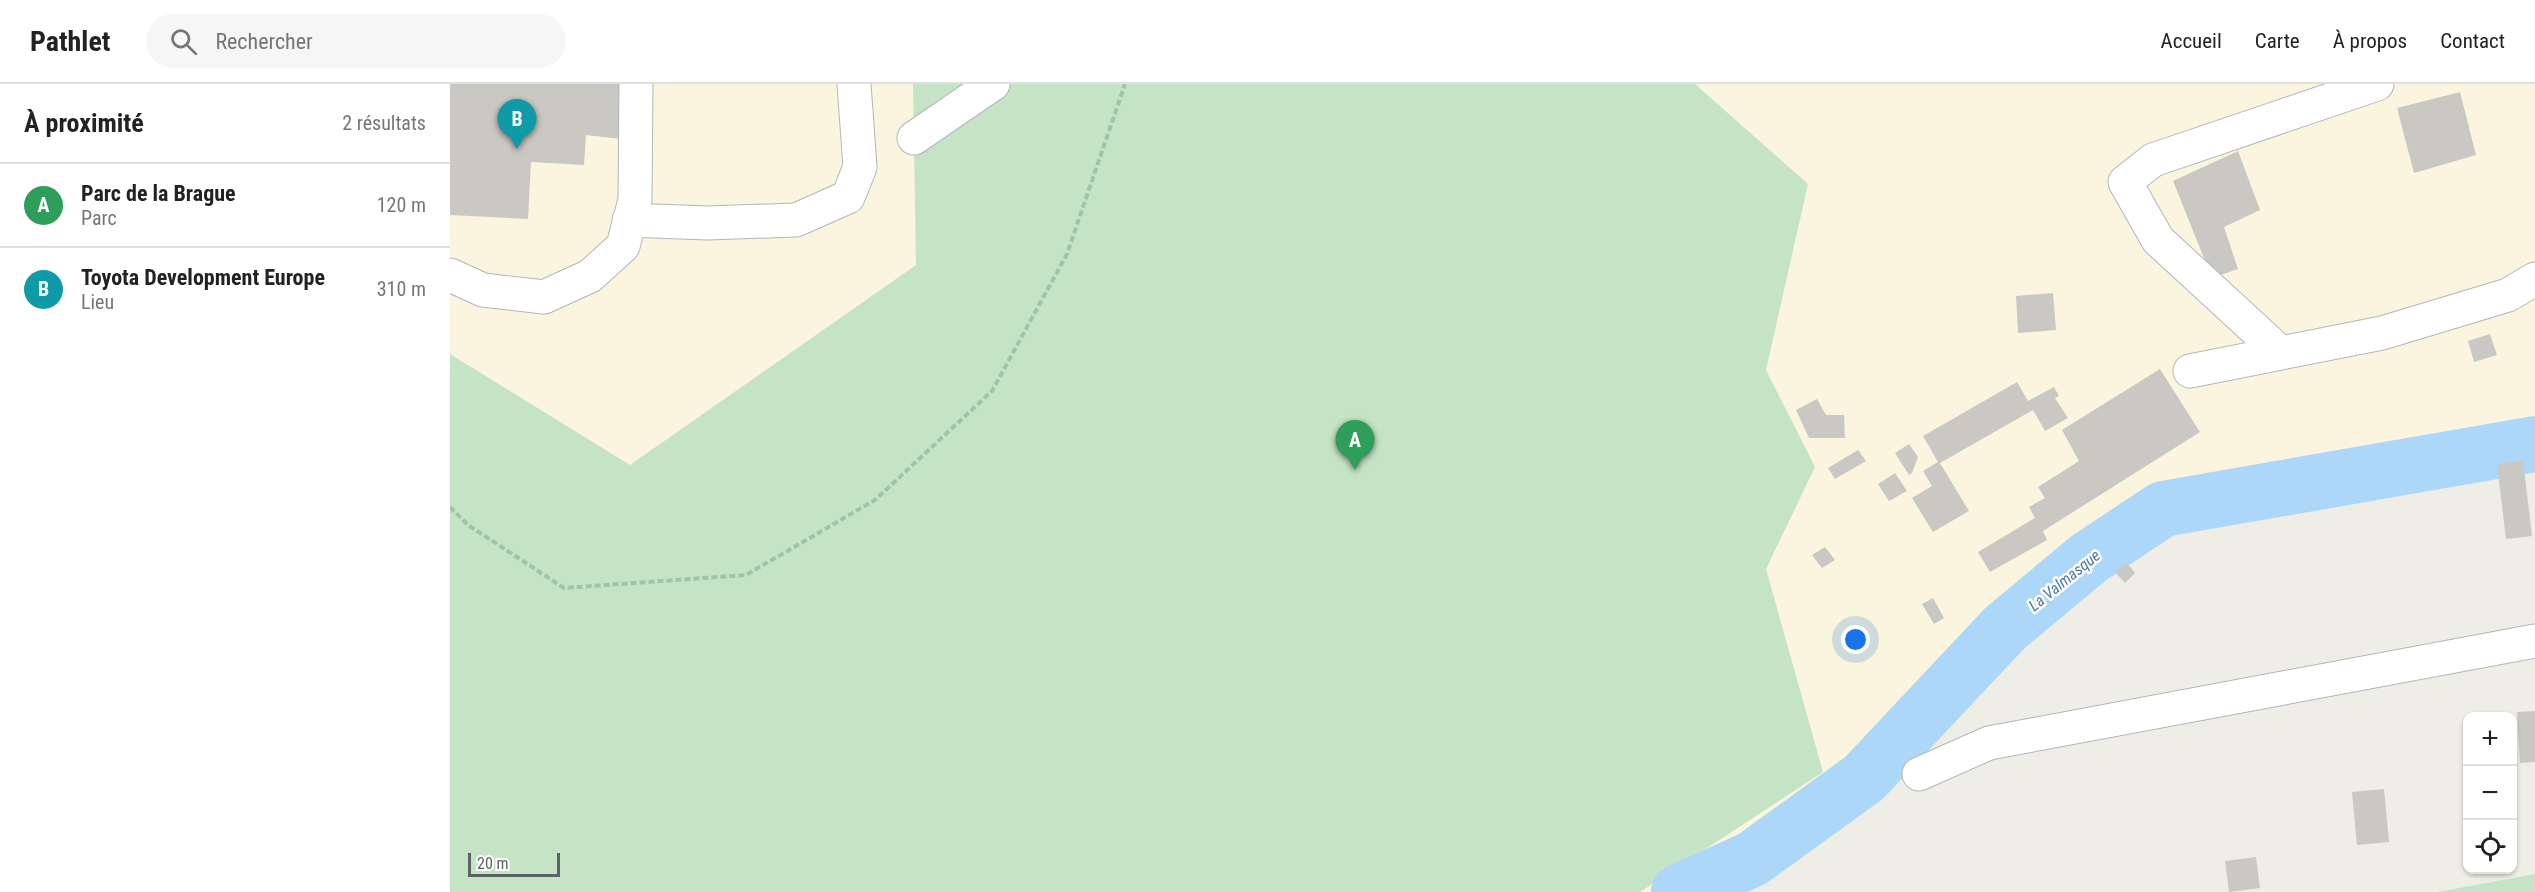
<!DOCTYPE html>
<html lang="fr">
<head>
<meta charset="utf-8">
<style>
  :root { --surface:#fff; --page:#f6f6f6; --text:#222; --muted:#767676; --line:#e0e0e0; --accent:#da4c40 }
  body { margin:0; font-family:"Roboto Condensed",sans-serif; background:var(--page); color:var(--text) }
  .controls { position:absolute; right:18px; bottom:18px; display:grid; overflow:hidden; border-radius:12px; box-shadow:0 2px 4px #0004 }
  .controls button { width:54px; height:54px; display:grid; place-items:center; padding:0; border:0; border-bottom:2px solid var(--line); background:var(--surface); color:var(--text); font:30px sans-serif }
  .scale { position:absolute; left:18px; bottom:15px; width:92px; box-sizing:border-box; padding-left:6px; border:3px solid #5e6165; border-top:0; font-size:16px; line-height:21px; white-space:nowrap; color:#5e6165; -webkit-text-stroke:4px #fff; paint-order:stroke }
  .you { position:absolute; left:1406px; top:556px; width:21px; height:21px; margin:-15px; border:4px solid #fff; border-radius:50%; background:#1a73e8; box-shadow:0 0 0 9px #1a73e833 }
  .badge { display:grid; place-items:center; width:39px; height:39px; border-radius:50%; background:var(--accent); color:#fff; font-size:20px; font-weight:700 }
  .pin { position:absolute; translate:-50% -50px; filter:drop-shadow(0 2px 3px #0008) }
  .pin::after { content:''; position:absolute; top:32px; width:21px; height:18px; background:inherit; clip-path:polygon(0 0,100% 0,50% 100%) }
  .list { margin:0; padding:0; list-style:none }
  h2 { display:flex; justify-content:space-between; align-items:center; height:78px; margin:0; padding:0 24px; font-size:26px }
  h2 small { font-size:20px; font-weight:400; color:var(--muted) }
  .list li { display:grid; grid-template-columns:39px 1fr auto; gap:18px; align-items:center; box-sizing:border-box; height:84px; padding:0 24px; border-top:2px solid var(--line) }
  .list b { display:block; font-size:22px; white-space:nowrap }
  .list p { margin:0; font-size:20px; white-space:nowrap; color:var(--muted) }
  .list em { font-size:20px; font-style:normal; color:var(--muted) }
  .icon { flex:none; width:33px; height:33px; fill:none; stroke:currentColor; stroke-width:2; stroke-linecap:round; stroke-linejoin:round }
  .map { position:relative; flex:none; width:2085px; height:808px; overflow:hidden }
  header { display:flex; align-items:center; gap:36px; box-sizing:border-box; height:84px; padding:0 30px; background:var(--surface); border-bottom:2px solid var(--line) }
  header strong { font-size:28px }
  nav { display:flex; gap:33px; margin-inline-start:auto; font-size:21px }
  .search { width:420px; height:54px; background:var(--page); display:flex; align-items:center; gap:15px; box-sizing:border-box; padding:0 21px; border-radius:33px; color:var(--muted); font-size:22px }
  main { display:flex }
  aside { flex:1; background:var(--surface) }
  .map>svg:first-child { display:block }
  .commercial { fill:#fbf4de }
  .green { fill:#c5e4c5 }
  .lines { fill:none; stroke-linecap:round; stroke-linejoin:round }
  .river { stroke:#add7f8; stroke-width:56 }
  .building { fill:#cac8c2 }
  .minor-casing { stroke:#b3b6b9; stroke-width:35 }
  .path { stroke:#9ec4a9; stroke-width:4; stroke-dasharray:6 3; stroke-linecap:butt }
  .minor { stroke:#fff; stroke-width:33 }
  .labels { text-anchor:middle; stroke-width:5; stroke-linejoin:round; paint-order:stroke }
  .water-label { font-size:16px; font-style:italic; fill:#4b78a8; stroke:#fff }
</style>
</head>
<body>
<header>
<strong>Pathlet</strong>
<div class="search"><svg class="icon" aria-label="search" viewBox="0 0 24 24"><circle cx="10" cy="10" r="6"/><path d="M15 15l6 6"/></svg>Rechercher</div>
<nav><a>Accueil</a><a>Carte</a><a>À propos</a><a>Contact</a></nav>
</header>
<main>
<aside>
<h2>À proximité<small>2 résultats</small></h2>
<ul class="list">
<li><span class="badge" style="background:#2e9e5b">A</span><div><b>Parc de la Brague</b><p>Parc</p></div><em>120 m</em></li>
<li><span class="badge" style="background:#0f9aa8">B</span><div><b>Toyota Development Europe</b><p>Lieu</p></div><em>310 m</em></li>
</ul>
</aside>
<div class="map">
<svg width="2085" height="808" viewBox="0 0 2085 808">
  <rect width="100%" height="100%" fill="#eeede6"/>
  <path class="commercial" d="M0,0H2085V360L1713,425L1639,474L1555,544L1414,694L1302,775L1229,808H0Z"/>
  <path class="green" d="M463,0H1245L1358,100L1316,286L1365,383L1316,485L1373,688L1190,808H0V270L180,381L466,181Z
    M2085,790V808H1988Z"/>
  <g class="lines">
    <path class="river" d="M1229,808L1302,775L1414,694L1555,544L1639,474L1713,425L2085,360"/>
  </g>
  <path class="building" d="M0,0H172L171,55L136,51L134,81L81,78L78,135L0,131Z
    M2010,8L2026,71L1964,89L1947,24Z
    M1788,67L1810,126L1774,143L1788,185L1762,194L1723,97Z
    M1603,209L1606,246L1568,249L1566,212Z
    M2040,250L2047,271L2024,278L2018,257Z
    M1710,285L1750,348L1593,447L1597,456L1540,488L1528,468L1585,434L1579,423L1595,414L1588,403L1629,377L1612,346Z
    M1567,298L1578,317L1604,303L1609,312L1605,314L1618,334L1595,347L1583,326L1490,379L1519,427L1483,448L1462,414L1482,402L1473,387L1488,378L1473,352Z
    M1367,315L1376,331H1394L1395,354H1359L1346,326Z
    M1459,360L1468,373L1462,389L1459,391L1445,369Z
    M1408,366L1416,377L1385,395L1378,384Z
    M2073,376L2082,452L2056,455L2047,380Z
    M1445,389L1457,407L1439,417L1428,400Z
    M1375,463L1385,476L1372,484L1362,471Z
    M1677,479L1685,489L1675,499L1665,488Z
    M1483,514L1494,534L1484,540L1472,520Z
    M2085,627V678L2070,679L2067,628Z
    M1934,705L1939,758L1907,761L1902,708Z
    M1806,773L1810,804L1779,808L1775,777Z"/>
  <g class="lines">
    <g class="minor-casing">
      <path id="minor" d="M464,54L543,0
        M179,136L257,139L346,136L398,113L410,83L404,0
        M0,191L33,206L94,213L140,192L173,162L185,116L186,0
        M1831,269L1708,156L1675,98L1703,76L1927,0
        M1740,287L1932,249L2058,211L2085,195
        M1469,690L1539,659L2085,557"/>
    </g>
    <path class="path" d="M0,423L18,441L114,504L296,491L425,416L542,307L617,170L675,0"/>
    <use href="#minor" class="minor"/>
  </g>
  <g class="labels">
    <g class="water-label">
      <text transform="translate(1614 496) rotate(-39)" y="6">La Valmasque</text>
    </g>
  </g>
</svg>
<div class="controls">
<button>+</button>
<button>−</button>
<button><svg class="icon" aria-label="locate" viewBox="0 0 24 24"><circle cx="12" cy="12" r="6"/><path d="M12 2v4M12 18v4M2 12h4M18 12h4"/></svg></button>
</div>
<div class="scale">20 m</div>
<div class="you"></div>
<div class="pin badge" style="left:905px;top:386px;background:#2e9e5b">A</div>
<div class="pin badge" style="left:67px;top:65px;background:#0f9aa8">B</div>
</div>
</main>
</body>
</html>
